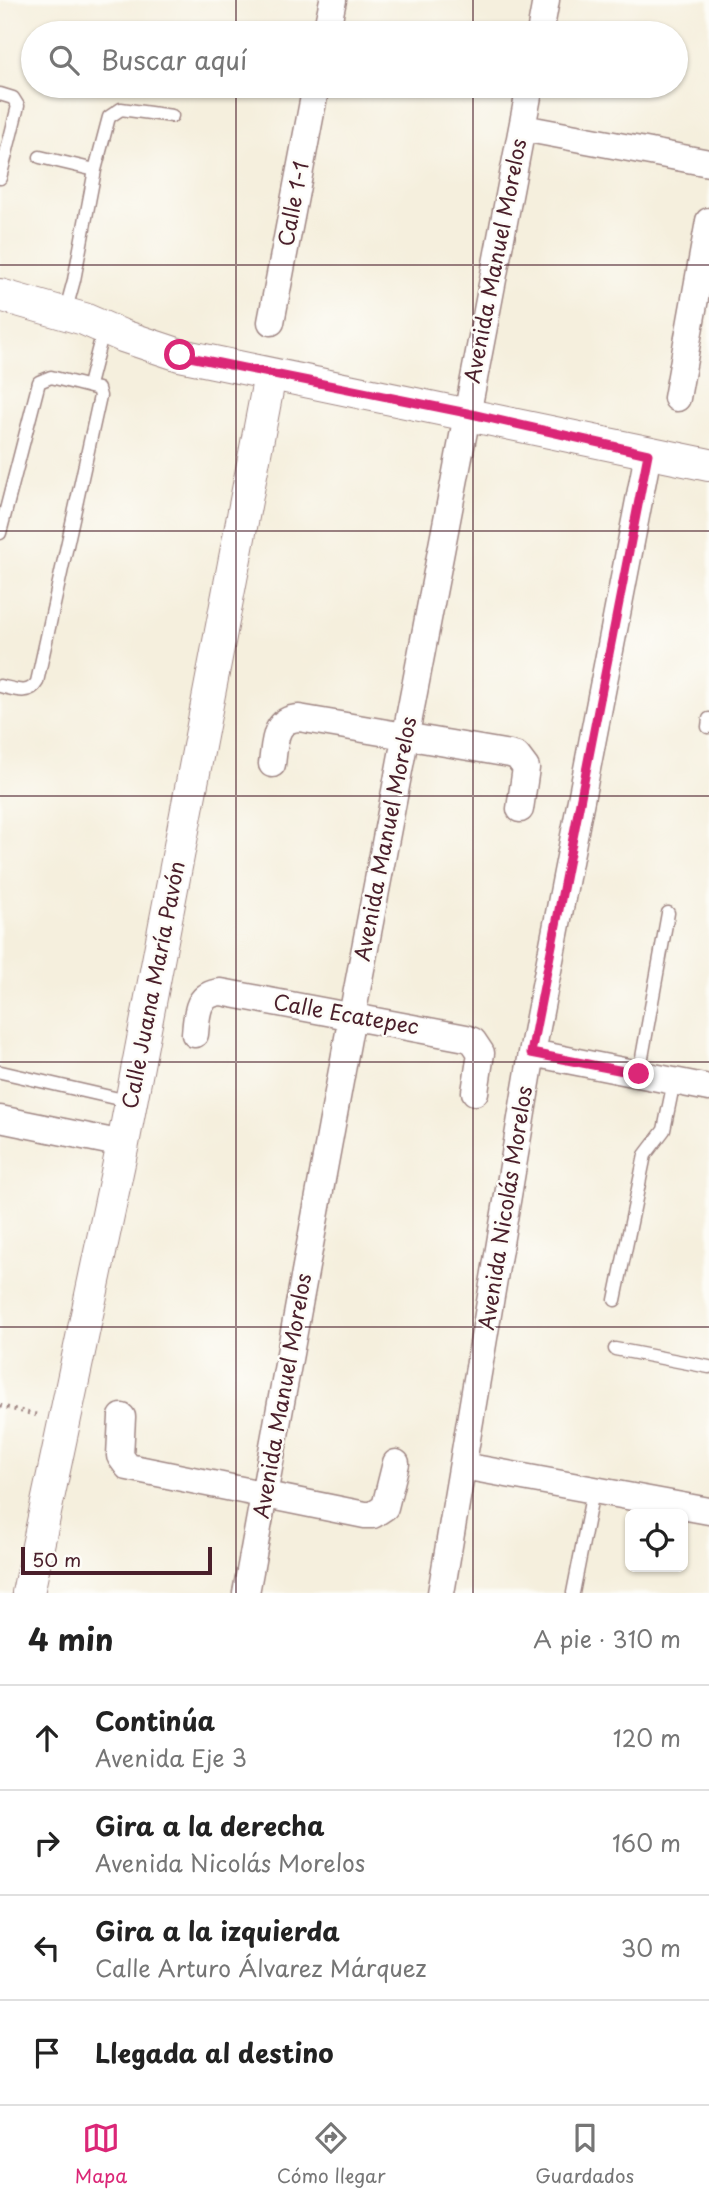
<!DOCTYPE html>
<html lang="es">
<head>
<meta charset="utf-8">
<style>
  :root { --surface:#fff; --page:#f6f6f6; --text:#222; --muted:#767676; --line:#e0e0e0; --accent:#db2777 }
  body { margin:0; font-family:"Playpen Sans",sans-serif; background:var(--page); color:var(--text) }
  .controls { position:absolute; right:21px; bottom:21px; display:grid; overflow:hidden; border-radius:10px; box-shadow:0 2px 5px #0004 }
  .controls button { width:63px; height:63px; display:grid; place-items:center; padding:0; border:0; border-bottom:2px solid var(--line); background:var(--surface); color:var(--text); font:35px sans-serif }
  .scale { position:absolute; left:21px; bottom:18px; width:191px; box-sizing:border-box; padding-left:7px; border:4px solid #4a1f2b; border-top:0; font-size:19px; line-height:24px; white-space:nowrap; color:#4a1f2b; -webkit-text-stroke:5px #fdfcf7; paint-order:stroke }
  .stop { position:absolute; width:21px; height:21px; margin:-16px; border:5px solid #db2777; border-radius:50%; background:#fff }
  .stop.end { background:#db2777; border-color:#fff; box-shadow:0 2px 7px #0008 }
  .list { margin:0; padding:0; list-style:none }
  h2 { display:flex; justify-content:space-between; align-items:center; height:91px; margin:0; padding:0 28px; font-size:30px }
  h2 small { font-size:23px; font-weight:400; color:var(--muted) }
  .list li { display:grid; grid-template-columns:46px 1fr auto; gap:21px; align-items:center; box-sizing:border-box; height:105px; padding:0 28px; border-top:2px solid var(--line) }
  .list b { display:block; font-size:26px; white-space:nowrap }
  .list p { margin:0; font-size:23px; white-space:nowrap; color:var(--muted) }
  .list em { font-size:23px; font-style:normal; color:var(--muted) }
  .icon { flex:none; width:38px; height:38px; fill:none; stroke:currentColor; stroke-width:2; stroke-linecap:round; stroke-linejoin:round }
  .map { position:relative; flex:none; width:709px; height:1593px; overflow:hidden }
  .search { position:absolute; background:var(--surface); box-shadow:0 2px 5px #0004; left:21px; right:21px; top:21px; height:77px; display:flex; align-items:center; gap:18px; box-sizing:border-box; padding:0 24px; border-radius:38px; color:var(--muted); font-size:26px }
  .sheet { height:511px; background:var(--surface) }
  nav { display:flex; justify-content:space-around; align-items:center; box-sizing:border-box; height:98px; border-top:2px solid var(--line); background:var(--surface); font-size:19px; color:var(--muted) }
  nav a { display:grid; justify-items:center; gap:4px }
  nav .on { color:var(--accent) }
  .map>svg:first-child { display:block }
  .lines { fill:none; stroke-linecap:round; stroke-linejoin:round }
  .service-casing { stroke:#a08784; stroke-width:15 }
  .minor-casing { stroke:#a08784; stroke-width:29 }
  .tertiary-casing { stroke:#a08784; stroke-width:34 }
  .path { stroke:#a08784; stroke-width:4.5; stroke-dasharray:2 5; stroke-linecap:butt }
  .service { stroke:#fff; stroke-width:12 }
  .minor { stroke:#fff; stroke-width:26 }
  .tertiary { stroke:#fff; stroke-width:32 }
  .route { stroke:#db2777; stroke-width:9 }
  .grid { fill:none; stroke:#4a1f2b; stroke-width:2; stroke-opacity:0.55 }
  .labels { text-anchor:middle; stroke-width:5; stroke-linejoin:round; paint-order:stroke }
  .street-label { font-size:21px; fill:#4a1f2b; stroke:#fdfcf7 }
</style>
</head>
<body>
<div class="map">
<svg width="709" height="1593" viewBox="0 0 709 1593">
  <rect width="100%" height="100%" fill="#fdfcf7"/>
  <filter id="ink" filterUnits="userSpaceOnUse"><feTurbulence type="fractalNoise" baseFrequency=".0143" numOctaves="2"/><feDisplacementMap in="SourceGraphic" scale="14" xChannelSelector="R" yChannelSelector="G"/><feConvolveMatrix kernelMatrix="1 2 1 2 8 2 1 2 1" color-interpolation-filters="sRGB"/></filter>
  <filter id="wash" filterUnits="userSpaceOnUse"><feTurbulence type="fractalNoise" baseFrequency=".00686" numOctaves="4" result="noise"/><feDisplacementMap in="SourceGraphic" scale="28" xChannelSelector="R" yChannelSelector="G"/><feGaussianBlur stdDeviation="1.57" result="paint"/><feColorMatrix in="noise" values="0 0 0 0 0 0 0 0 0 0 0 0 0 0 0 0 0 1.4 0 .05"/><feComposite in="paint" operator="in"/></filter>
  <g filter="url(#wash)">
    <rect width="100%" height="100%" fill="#f5efdd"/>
  </g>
  <g filter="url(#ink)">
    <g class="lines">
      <g class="service-casing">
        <path id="service" d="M0,94L13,98L18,106L0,178
          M40,157L95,170
          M65,313L74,280L95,170L109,117L121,109L172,116
          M89,385L104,327
          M0,533L39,382L51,377L98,389L100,396L37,682C29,696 14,689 0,686
          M708,727L709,719
          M1,1072L132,1102
          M639,1074L668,913
          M615,1300L645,1155L664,1130L674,1081
          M615,1349L709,1367
          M573,1593L593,1491"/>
      </g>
      <g class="minor-casing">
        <path id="minor" d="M326,33L333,0
          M540,33L546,0
          M523,128L709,163
          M271,322L316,86
          M677,398L709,221
          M272,764C275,744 273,719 299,718L510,754L517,756L526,768L520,809
          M195,1034C197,1014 196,994 221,992L466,1038L473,1041L481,1053L475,1092
          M532,1053L709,1088
          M0,1119L123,1144
          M122,1417L120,1456L128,1467L365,1515H373L385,1507L396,1463
          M463,1466L709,1511
          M246,1593L352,1016L530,86
          M441,1593L532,1053L648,454"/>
      </g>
      <g class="tertiary-casing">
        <path id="tertiary" d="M0,295L84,319L123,336L180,355L709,465
          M28,1593L123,1144L270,375"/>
      </g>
      <path class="path" d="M0,1406L37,1415"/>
      <use href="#service" class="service"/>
      <use href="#minor" class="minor"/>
      <use href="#tertiary" class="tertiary"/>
    </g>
  </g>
  <g class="lines" filter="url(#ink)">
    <path class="route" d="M180,355L467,413L648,454L531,1053L639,1074"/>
  </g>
  <path class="grid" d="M236,0V33M473,0V33M236,86V1593M473,86V1593M0,265H709M0,531H709M0,796H709M0,1062H709M0,1327H709"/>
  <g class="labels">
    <g class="street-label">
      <text transform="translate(294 204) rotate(-79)" y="7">Calle 1-1</text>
      <text transform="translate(496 261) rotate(-79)" y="7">Avenida Manuel Morelos</text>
      <text transform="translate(386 839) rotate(-79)" y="7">Avenida Manuel Morelos</text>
      <text transform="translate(154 985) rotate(-79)" y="7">Calle Juana María Pavón</text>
      <text transform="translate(346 1015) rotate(10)" y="7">Calle Ecatepec</text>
      <text transform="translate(506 1208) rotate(-81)" y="7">Avenida Nicolás Morelos</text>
      <text transform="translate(283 1396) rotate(-80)" y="7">Avenida Manuel Morelos</text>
    </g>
  </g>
</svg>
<div class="controls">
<button><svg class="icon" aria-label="locate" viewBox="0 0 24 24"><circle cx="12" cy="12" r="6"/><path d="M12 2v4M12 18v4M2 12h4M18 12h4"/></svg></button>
</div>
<div class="scale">50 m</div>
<div class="stop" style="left:180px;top:355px"></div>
<div class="stop end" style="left:639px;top:1074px"></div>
<div class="search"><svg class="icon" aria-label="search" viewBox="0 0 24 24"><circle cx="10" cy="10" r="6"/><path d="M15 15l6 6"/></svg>Buscar aquí</div>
</div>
<section class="sheet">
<h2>4 min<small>A pie · 310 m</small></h2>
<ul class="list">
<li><svg class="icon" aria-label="ahead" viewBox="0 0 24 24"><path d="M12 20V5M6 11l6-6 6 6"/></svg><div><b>Continúa</b><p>Avenida Eje 3</p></div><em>120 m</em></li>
<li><svg class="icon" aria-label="right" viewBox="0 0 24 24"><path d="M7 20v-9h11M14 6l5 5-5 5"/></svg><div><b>Gira a la derecha</b><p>Avenida Nicolás Morelos</p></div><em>160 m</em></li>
<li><svg class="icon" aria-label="left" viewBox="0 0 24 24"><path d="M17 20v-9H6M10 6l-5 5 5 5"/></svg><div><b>Gira a la izquierda</b><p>Calle Arturo Álvarez Márquez</p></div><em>30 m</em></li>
<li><svg class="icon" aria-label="arrive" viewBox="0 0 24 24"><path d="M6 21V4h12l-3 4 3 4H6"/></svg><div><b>Llegada al destino</b></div></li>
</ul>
</section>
<nav>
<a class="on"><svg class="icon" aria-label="map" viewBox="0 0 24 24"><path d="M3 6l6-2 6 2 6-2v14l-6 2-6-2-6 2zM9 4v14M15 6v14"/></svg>Mapa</a>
<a><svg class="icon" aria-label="directions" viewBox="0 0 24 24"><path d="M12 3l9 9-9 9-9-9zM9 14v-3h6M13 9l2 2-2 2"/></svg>Cómo llegar</a>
<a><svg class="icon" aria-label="saved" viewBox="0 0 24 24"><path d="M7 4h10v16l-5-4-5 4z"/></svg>Guardados</a>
</nav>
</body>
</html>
